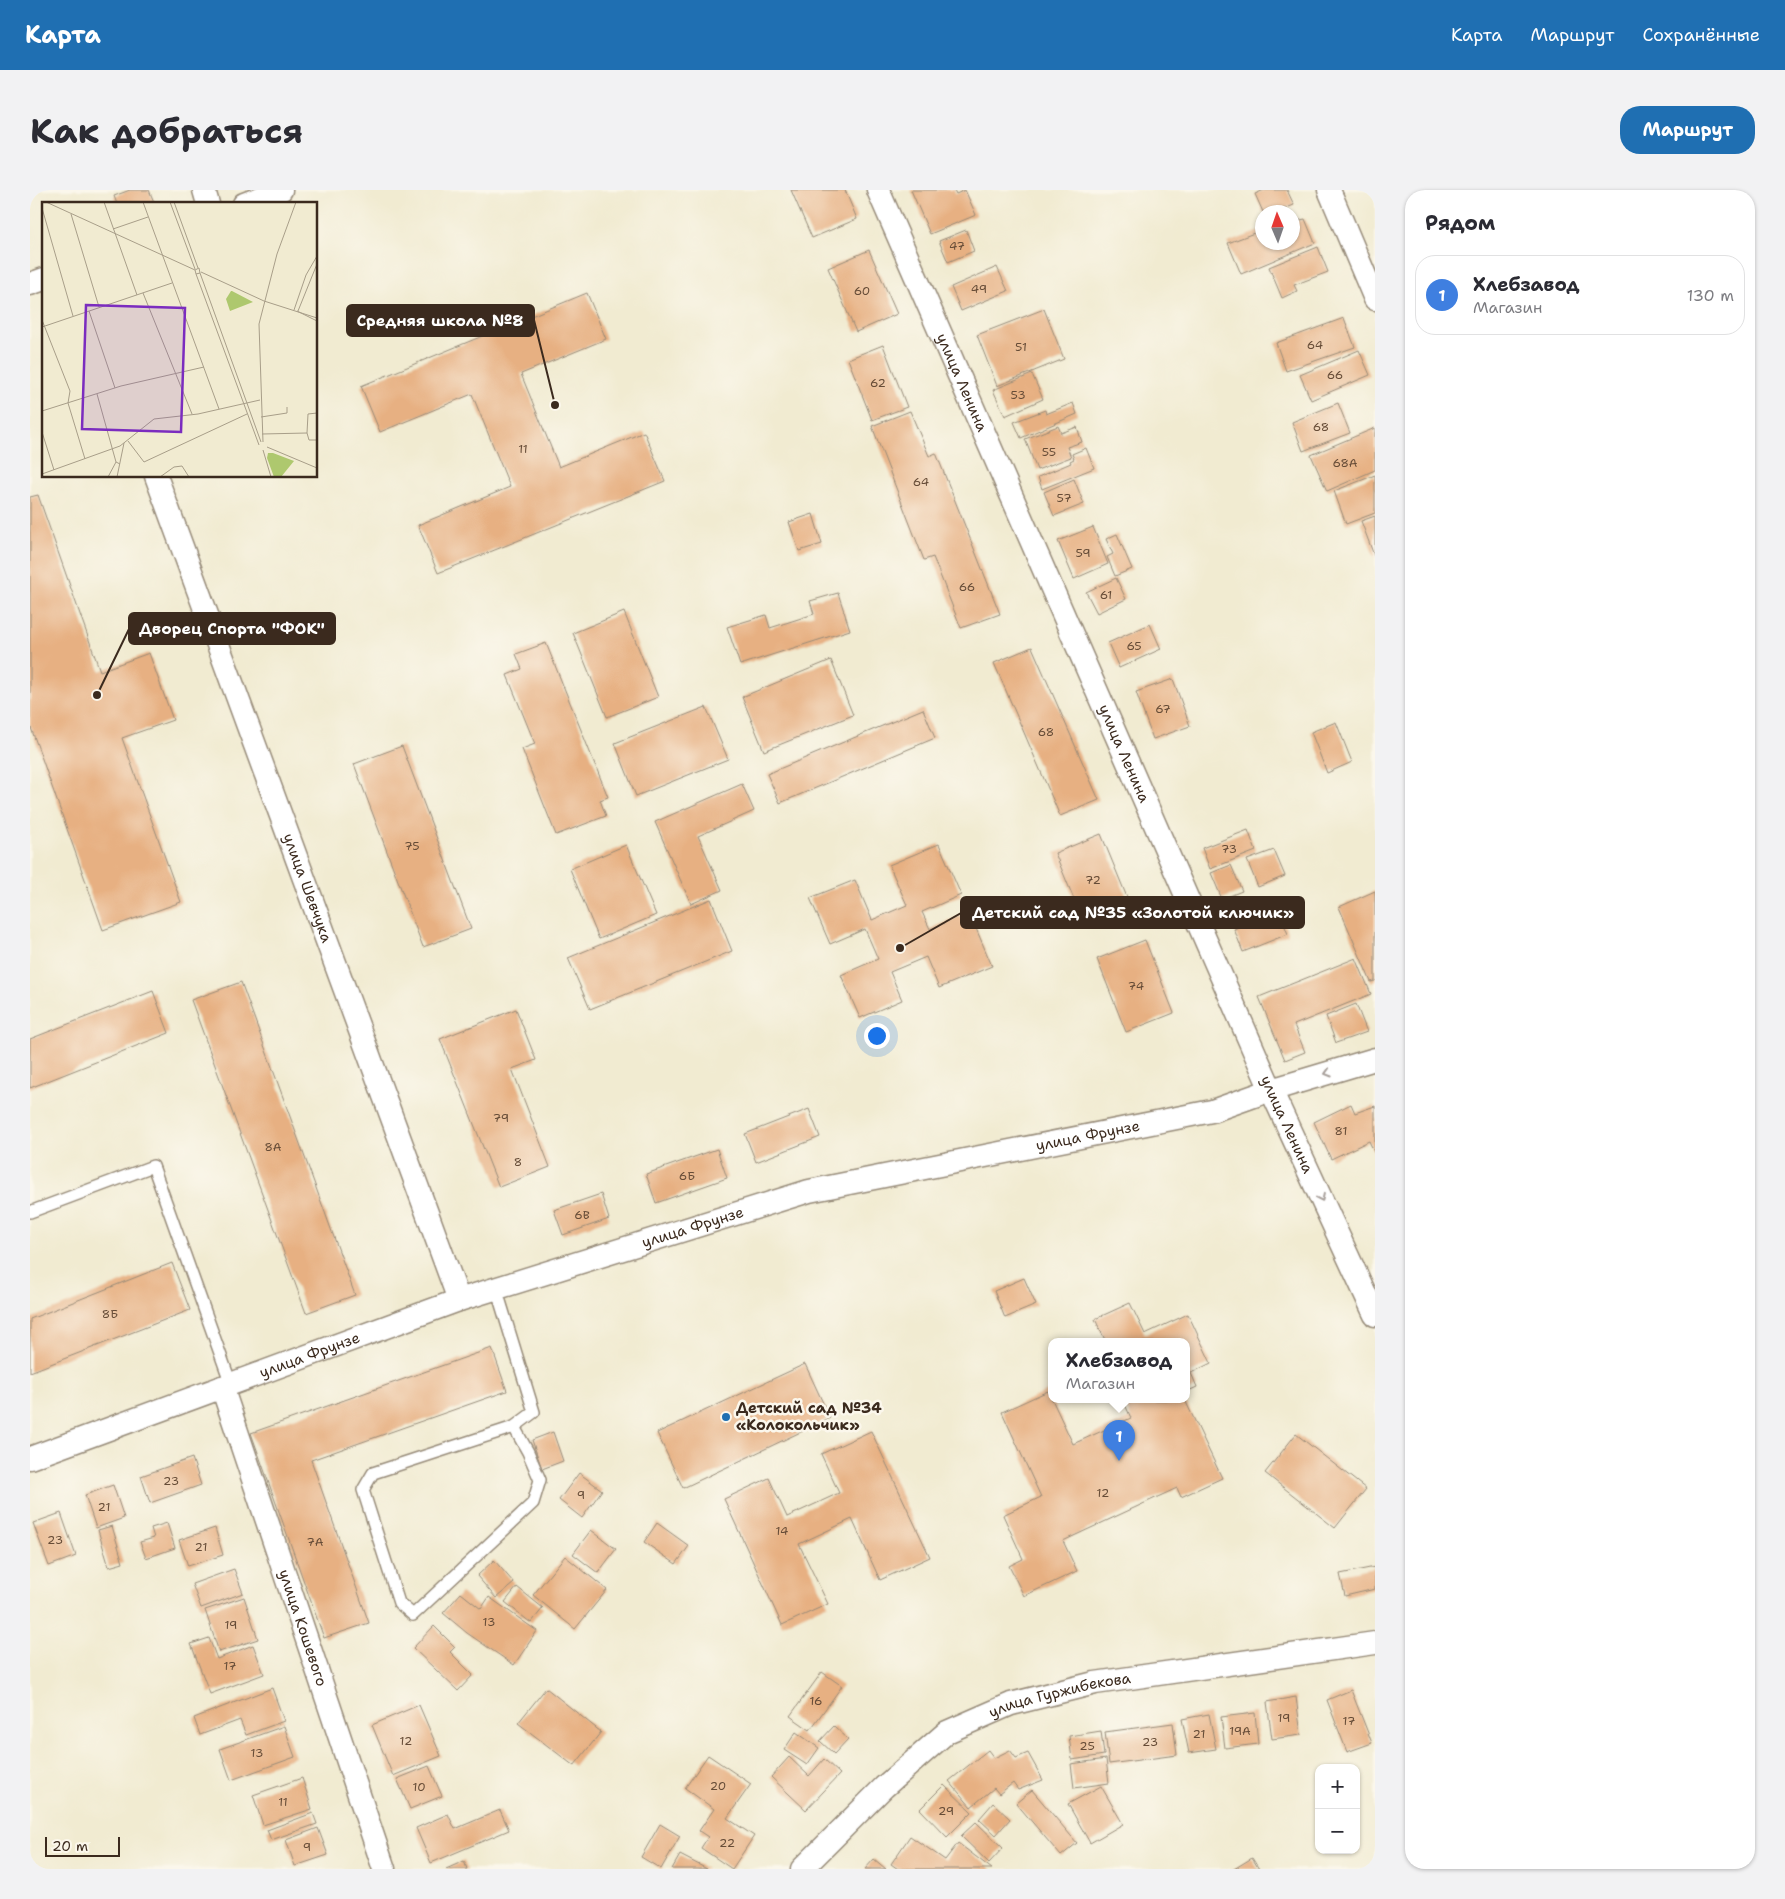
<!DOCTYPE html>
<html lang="ru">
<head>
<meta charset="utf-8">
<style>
  :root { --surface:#fff; --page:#f2f2f3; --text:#2b2b33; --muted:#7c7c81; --line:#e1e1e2; --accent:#1f6fb2 }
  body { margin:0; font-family:"Shantell Sans",sans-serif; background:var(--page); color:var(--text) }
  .controls { position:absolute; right:15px; bottom:15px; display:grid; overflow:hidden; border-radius:10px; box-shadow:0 1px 4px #0004 }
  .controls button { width:45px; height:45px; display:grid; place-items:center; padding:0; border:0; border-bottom:1px solid var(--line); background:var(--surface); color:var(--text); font:25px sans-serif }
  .compass { position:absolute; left:1225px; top:15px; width:45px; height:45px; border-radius:50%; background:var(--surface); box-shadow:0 1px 4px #0004; rotate:358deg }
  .scale { position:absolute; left:15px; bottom:12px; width:75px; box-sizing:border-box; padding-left:5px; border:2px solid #3b2a1e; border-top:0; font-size:14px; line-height:18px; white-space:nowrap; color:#3b2a1e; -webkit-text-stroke:4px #fbf7ec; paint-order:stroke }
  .you { position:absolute; left:846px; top:845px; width:18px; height:18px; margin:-12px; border:4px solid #fff; border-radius:50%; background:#1a73e8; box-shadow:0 0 0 8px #1a73e833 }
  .badge { display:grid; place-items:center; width:32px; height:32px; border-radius:50%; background:var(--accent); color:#fff; font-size:16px; font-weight:700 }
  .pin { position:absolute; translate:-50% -41px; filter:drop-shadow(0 1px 2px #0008) }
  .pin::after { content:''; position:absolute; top:26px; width:18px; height:15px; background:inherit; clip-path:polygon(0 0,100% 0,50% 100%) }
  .popup { position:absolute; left:1018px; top:1148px; width:142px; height:65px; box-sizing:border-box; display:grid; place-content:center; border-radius:10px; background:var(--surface); filter:drop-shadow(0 1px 4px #0005); font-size:16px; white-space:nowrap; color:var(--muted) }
  .popup b { font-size:19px; color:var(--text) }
  .popup::after { content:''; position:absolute; left:50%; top:100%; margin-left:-10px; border:10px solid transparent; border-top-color:var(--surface) }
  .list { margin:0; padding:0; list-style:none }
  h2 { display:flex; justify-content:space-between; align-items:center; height:65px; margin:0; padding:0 20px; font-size:21px }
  h2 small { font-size:16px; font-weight:400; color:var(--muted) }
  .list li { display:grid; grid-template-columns:32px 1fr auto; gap:15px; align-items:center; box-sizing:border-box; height:80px; margin:0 10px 10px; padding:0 10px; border:1px solid var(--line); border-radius:20px }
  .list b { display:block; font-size:19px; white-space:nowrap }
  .list p { margin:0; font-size:16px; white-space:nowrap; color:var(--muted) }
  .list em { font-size:16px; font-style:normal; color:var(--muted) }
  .map { position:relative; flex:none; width:1345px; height:1679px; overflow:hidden; border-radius:20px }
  header { display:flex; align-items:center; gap:30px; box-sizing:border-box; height:70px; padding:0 25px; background:var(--accent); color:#fff }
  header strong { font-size:24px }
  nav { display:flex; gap:28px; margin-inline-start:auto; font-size:18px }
  .intro { display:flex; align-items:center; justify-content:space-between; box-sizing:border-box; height:120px; padding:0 30px }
  h1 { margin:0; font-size:35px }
  .button { padding:12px 22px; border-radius:20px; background:var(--accent); color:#fff; font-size:18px; font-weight:700 }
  main { display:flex; gap:30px; padding:0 30px }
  aside { flex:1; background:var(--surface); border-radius:20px; box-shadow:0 1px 4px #0004 }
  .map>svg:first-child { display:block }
  .building { fill:#e7b082 }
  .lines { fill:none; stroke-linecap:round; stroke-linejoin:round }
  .lane-casing { stroke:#968a78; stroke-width:14 }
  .street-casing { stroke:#968a78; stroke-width:25 }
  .lane { stroke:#fff; stroke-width:11 }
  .street { stroke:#fff; stroke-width:22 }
  .oneway { stroke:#a79f9a }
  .poi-dot { fill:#1f6fb2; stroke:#fbf7ec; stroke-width:2 }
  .labels { text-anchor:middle; stroke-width:5; stroke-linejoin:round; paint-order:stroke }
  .number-label { font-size:12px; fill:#664c37 }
  .street-label { font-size:15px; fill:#3b2a1e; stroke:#fbf7ec }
  .poi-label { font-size:15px; font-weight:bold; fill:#3b2a1e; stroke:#fbf7ec; text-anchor:start }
  .inset-road { fill:none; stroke:#a89e89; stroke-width:1 }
  .view { fill:#7b2cbf; fill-opacity:0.15; stroke:#7b2cbf; stroke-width:2.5 }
  .inset-edge { fill:none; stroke:#3b2a1e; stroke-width:2.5 }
  .leader { fill:none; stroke:#3b2a1e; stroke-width:2 }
  .callout-dot { fill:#3b2a1e; stroke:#fbf7ec; stroke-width:2 }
  .callout { fill:#3b2a1e; stroke:#3b2a1e; stroke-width:2 }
  .callout-label { font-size:16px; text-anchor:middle; font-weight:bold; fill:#fff }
</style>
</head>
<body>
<header>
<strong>Карта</strong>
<nav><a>Карта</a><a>Маршрут</a><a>Сохранённые</a></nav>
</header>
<div class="intro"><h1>Как добраться</h1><a class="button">Маршрут</a></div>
<main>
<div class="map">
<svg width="1345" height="1679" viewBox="0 0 1345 1679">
  <rect width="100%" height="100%" fill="#fbf7ec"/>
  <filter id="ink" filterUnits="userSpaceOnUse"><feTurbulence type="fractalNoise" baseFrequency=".02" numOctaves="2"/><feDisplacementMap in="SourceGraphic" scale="10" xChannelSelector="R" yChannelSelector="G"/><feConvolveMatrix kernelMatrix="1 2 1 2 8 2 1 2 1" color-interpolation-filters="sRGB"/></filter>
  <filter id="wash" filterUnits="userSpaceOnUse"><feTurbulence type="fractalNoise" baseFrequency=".0096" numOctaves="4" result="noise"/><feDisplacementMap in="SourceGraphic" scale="20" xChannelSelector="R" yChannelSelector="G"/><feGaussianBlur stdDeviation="1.12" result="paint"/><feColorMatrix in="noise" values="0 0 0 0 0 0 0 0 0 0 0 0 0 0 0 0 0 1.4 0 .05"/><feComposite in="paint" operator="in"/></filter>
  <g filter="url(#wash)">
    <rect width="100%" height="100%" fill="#f1ebd1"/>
    <g id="blocks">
      <path class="building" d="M100,0H119L124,12L119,14H87L84,6Z
        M761,0H815L827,29L782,48Z
        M881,0H924L926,4L935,0L946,25L900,44Z
        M1234,0H1257L1264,15L1246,22H1233L1225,4Z
        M1275,29L1285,53L1211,84L1198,53L1232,40V52H1262V32Z
        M936,40L944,61L918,72L909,51Z
        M1288,57L1298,82L1264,95L1267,101L1252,108L1239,77Z
        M839,60L867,124L826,142L798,78Z
        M967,77L978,101L931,121L921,97Z
        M557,103L576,149L491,184L529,277L614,242L635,291L408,383L388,335L480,297L442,204L350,242L331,196Z
        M1014,119L1034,169L967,196L947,145Z
        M1314,128L1325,157L1256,181L1246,153Z
        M853,155L877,217L842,230L818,169Z
        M1329,160L1340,185L1281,210L1270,185Z
        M1002,184L1013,209L975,226L963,200Z
        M1043,213L1047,224L991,248L984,232L1015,220L1016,224Z
        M1308,213L1320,243L1273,261L1262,232Z
        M880,221L899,266L906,263L970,424L931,438L903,367L894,370L842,236Z
        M1028,236L1031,243L1047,237L1052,252L1037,257L1041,267L1007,280L995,249Z
        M1345,238V280L1297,301L1281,265Z
        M1056,258L1064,278L1012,299L1008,287L1041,273L1040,271L1044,269L1042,264Z
        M1345,285V323L1316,334L1304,301Z
        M1044,289L1054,314L1024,326L1014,302Z
        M8,305L70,481L119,463L143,530L92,548L151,712L73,740L0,535V307Z
        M783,324L792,354L769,361L759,332Z
        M1345,326V368L1331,331Z
        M1063,337L1078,374L1044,389L1028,351Z
        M1087,344L1102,379L1085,386L1077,367L1083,364L1076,349Z
        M1086,388L1096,409L1067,423L1056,402Z
        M808,403L820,440L710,475L697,437L736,425L740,438L784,424L780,411Z
        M594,422L628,507L577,527L543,443Z
        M1120,434L1131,459L1089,478L1078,453Z
        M516,453L578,607L570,610L576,626L526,645L492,559L505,554L477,485L492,479L486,464Z
        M1002,457L1069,610L1030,626L964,473Z
        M801,470L823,525L734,561L712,507Z
        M1143,489L1160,536L1123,549L1106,502Z
        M676,517L698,569L606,606L585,553Z
        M893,519L905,548L750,613L737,584Z
        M1306,532L1322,572L1297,583L1281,542Z
        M372,556L441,739L393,757L324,574Z
        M712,594L724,621L668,646L692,700L661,714L625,632Z
        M1218,640L1226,661L1180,679L1172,658Z
        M1071,644L1101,717L1055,736L1025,663Z
        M909,654L931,705L892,722L900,739L939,722L962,776L909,798L896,767L860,782L872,810L830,828L811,785L848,769L835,739L800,754L780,708L825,690L842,730L877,715L859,675Z
        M596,655L626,725L569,749L540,679Z
        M1244,660L1255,686L1228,697L1217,670Z
        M1201,675L1212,701L1192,709L1181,683Z
        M1345,701V791L1341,792L1309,717Z
        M681,709L702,761L560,819L538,768Z
        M1249,722L1258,744L1213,762L1204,739Z
        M1115,750L1144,823L1096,842L1067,769Z
        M1326,768L1341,804L1264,835L1275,862L1255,870L1229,807Z
        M211,792L325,1105L276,1123L161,810Z
        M123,801L139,843L0,898V849Z
        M1326,814L1337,842L1306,853L1296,826Z
        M486,819L506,870L482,879L520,977L469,997L410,849Z
        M1321,914L1325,923L1345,916V964L1339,951L1301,969L1284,932Z
        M779,919L790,947L726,972L715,944Z
        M687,959L697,988L626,1013L616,984Z
        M571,1004L579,1029L533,1045L524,1020Z
        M142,1073L160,1120L0,1182V1129Z
        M994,1088L1006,1115L975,1128L964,1101Z
        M1100,1113L1115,1144L1158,1124L1181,1173L1161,1183L1167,1197L1156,1202V1152H1076L1065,1129Z
        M462,1158L477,1201L281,1270L339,1433L294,1448L221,1243Z
        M775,1174L800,1228L653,1298L627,1243Z
        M1018,1201L1043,1254L1101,1228L1093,1210H1155L1192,1288L1151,1307L1147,1298L1033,1351L1047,1381L994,1406L979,1376L993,1369L973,1325L1011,1307L972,1222Z
        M841,1241L900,1367L850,1390L822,1329L769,1354L798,1414L752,1435L694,1309L739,1288L757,1327L809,1303L791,1264Z
        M523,1242L533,1271L512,1279L502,1250Z
        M1266,1244L1336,1299L1305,1338L1235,1283Z
        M162,1268L171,1295L120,1313L111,1286Z
        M549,1283L572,1300L552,1328L529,1310Z
        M83,1295L94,1328L66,1338L55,1305Z
        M31,1323L46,1366L19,1376L3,1333Z
        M137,1333L145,1358L116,1368L110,1352L124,1348L121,1338Z
        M627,1333L659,1356L646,1374L614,1352Z
        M82,1336L93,1373L79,1377L68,1340Z
        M185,1338L193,1365L158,1376L149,1350Z
        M561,1340L586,1359L568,1383L543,1364Z
        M535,1366L577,1400L545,1439L503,1405Z
        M464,1370L484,1393L466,1408L447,1386Z
        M1345,1377V1399L1315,1406L1310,1384Z
        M204,1379L213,1403L171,1418L162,1394Z
        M487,1397L513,1418L501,1433L475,1412Z
        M431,1403L451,1419L459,1407L507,1441L484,1475L437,1443L413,1423Z
        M214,1407L228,1449L189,1462L175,1420Z
        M404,1436L425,1457L420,1462L443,1485L428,1501L383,1458Z
        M179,1448L187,1469L223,1455L234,1484L180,1504L161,1454Z
        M792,1482L812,1496L780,1540L760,1526Z
        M242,1498L254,1531L216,1545L210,1530L170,1545L164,1528Z
        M516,1498L571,1542L544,1576L488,1533Z
        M1321,1500L1342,1553L1317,1562L1297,1510Z
        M1266,1507L1271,1545L1242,1549L1237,1512Z
        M389,1515L411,1566L363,1586L342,1535Z
        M1225,1523L1228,1554L1195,1558L1191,1527Z
        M1179,1524L1186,1559L1159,1563L1152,1529Z
        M1143,1533L1147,1565L1079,1574L1075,1542Z
        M254,1536L265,1567L201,1590L190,1559Z
        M804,1536L818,1549L804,1564L790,1551Z
        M1071,1541L1074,1565L1042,1570L1039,1546Z
        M766,1542L789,1558L777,1575L754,1560Z
        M958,1560L964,1568L980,1560L986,1568L998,1563L1013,1590L988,1600L983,1593L969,1604L964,1598L941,1617L919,1591Z
        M678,1565L721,1594L697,1628L724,1646L702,1679L671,1658L678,1647L669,1641L684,1619L655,1598Z
        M759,1567L779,1586L794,1569L810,1584L776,1620L741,1587Z
        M1076,1569L1079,1593L1044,1598L1041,1574Z
        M399,1576L412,1606L380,1619L367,1589Z
        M272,1588L282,1619L233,1635L223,1605Z
        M914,1595L942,1622L917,1647L890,1619Z
        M1071,1596L1093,1634L1060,1653L1038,1614Z
        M1002,1600L1047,1653L1031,1666L986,1613Z
        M963,1613L980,1629L966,1645L949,1629Z
        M470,1620L479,1640L401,1673L386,1638L418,1624L425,1639Z
        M283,1623L287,1634L241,1650L237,1640Z
        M946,1632L973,1658L959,1673L931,1646Z
        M630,1634L650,1646L631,1679L611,1667Z
        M288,1638L298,1665L265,1676L256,1650Z
        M880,1646L915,1670L928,1653L962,1679H868L861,1674Z
        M650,1665L677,1679H642Z
        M1222,1668L1229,1679H1204Z
        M844,1669L856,1679H835Z
        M434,1671L437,1679H416Z"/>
    </g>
  </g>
  <g filter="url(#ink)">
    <use href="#blocks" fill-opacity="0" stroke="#968a78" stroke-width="1"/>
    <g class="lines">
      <g class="lane-casing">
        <path id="lane" d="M0,1022L123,976L201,1194
          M466,1098L504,1222L484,1237
          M484,1237L498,1262L510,1290L503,1313L383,1425L369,1413L333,1300L343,1283Z"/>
      </g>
      <g class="street-casing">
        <g id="street">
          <path d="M174,0L178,14"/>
          <path id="s1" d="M848,0L1241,900L1345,1125"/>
          <path d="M1299,0L1345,109"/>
          <path d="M214,14L251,0"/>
          <path d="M0,94L14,89"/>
          <path id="s2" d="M126,286L429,1110"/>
          <path id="s3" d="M192,1197L354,1679"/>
          <path id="s4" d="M0,1268L429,1110L779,1001L1182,921L1241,900L1345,869"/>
          <path id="s5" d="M772,1679L854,1597L917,1542L981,1514L1065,1493L1345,1453"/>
        </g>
      </g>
      <use href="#lane" class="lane"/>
      <use href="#street" class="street"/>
    </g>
    <defs><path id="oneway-chevron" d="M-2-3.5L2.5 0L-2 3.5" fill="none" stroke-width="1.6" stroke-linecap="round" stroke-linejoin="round" transform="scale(1.25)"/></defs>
    <g class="oneway">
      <use href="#oneway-chevron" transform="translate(1298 883) rotate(163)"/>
      <use href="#oneway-chevron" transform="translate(1291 1008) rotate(65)"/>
    </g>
  </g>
  <circle class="poi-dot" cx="696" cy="1227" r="5"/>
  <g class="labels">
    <g class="number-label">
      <text x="927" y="60">47</text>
      <text x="949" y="103">49</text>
      <text x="832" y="105">60</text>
      <text x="1285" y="159">64</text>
      <text x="991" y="161">51</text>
      <text x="1305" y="189">66</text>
      <text x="848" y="197">62</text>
      <text x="988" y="209">53</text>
      <text x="1291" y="241">68</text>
      <text x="493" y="263">11</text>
      <text x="1019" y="266">55</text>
      <text x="1315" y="277">68А</text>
      <text x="891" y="296">64</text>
      <text x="1034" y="312">57</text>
      <text x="1053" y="367">59</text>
      <text x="937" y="401">66</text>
      <text x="1076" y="409">61</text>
      <text x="1104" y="460">65</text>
      <text x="1133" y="523">67</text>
      <text x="1016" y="546">68</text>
      <text x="382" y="660">75</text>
      <text x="1199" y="663">73</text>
      <text x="1063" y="694">72</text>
      <text x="1106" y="800">74</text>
      <text x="471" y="932">79</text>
      <text x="1311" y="945">81</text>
      <text x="243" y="961">8А</text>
      <text x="488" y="976">8</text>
      <text x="657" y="990">6Б</text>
      <text x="552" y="1029">6В</text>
      <text x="80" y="1128">8Б</text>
      <text x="141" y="1295">23</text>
      <text x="1073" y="1307">12</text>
      <text x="551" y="1309">9</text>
      <text x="74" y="1321">21</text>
      <text x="752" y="1345">14</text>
      <text x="25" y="1354">23</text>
      <text x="285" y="1356">7А</text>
      <text x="171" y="1361">21</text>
      <text x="459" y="1436">13</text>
      <text x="201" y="1439">19</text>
      <text x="200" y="1480">17</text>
      <text x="786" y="1515">16</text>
      <text x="1254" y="1532">19</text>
      <text x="1319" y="1535">17</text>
      <text x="1210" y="1545">19А</text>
      <text x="1169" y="1548">21</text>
      <text x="376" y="1555">12</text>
      <text x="1120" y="1556">23</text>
      <text x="1057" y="1560">25</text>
      <text x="227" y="1567">13</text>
      <text x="688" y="1600">20</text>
      <text x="389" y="1601">10</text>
      <text x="253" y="1616">11</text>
      <text x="916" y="1625">29</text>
      <text x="697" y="1657">22</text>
      <text x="277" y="1661">9</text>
    </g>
    <g class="street-label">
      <text dy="5" stroke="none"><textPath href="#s1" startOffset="210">улица Ленина</textPath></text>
      <text dy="5" stroke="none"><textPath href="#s1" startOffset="615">улица Ленина</textPath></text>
      <text dy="5" stroke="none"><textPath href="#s2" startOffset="439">улица Шевчука</textPath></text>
      <text dy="5" stroke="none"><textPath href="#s1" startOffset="1020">улица Ленина</textPath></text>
      <text dy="5" stroke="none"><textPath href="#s4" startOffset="1108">улица Фрунзе</textPath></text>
      <text dy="5" stroke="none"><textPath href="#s4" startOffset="702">улица Фрунзе</textPath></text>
      <text dy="5" stroke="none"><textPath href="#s4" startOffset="298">улица Фрунзе</textPath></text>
      <text dy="5" stroke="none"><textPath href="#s3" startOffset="254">улица Кошевого</textPath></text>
      <text dy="5" stroke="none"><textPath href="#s5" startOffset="319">улица Гуржибекова</textPath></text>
    </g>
    <g class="poi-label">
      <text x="706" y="1223">Детский сад №34<tspan x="706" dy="17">«Колокольчик»</tspan></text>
    </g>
  </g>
  <g transform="translate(12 12)">
    <rect width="275" height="275" fill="#f1ebd1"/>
    <path d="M189,89H190L211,100L188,109L184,97ZM231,251L252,259L239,275H232L225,256L226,251Z" fill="#aec86e"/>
    <path class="inset-road" d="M4,0L153,68L157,66L158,71L154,72L153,68M62,0L95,93M101,0L177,207M128,0L153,67M132,0L156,66M0,6L31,114M29,12L57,105M71,27L106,15M159,70L222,99L275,116M158,71L219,240M154,72L217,243M101,91L150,212M252,108L264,73L275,54M47,109L73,186M255,109L275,119M256,109L275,62M0,118L28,189L26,201L43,257M0,125L130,81M55,192L74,260L78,262M0,209L79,184L162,165M219,215L245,211V205M0,230L12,268M265,231L266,212L275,211M265,231L267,238H275M220,232L265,231M86,239L102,260L205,212M221,240L217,122L235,52L254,0M225,245L275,266M221,248L229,275M0,272L78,244L112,217L156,212L218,198M66,275L74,260M75,275L82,241M118,275L132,265L140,264L147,275"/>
    <path class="view" d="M44,103L143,106L139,230L40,227Z"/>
    <rect width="275" height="275" class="inset-edge"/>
  </g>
  <path class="leader" d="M525 215L504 130M67 505L99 439M870 758L931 723"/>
  <g class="callout-dot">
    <circle cx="525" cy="215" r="5"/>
    <circle cx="67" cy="505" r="5"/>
    <circle cx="870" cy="758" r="5"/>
  </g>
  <g class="callout">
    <rect x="317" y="115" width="187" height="31" rx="5"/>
    <rect x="99" y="423" width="206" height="31" rx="5"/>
    <rect x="931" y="707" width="343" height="31" rx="5"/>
  </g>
  <g class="callout-label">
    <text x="410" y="136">Средняя школа №8</text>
    <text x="202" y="444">Дворец Спорта "ФОК"</text>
    <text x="1103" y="728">Детский сад №35 «Золотой ключик»</text>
  </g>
</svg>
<div class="controls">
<button>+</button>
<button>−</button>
</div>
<svg class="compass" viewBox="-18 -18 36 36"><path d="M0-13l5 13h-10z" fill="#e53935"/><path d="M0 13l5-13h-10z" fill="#7c7c81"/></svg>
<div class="scale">20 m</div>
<div class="you"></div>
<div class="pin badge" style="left:1089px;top:1271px;background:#3f7fe0">1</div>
<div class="popup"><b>Хлебзавод</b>Магазин</div>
</div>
<aside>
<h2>Рядом<small></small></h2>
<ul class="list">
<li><span class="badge" style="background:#3f7fe0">1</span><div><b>Хлебзавод</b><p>Магазин</p></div><em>130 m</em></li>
</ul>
</aside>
</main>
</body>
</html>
